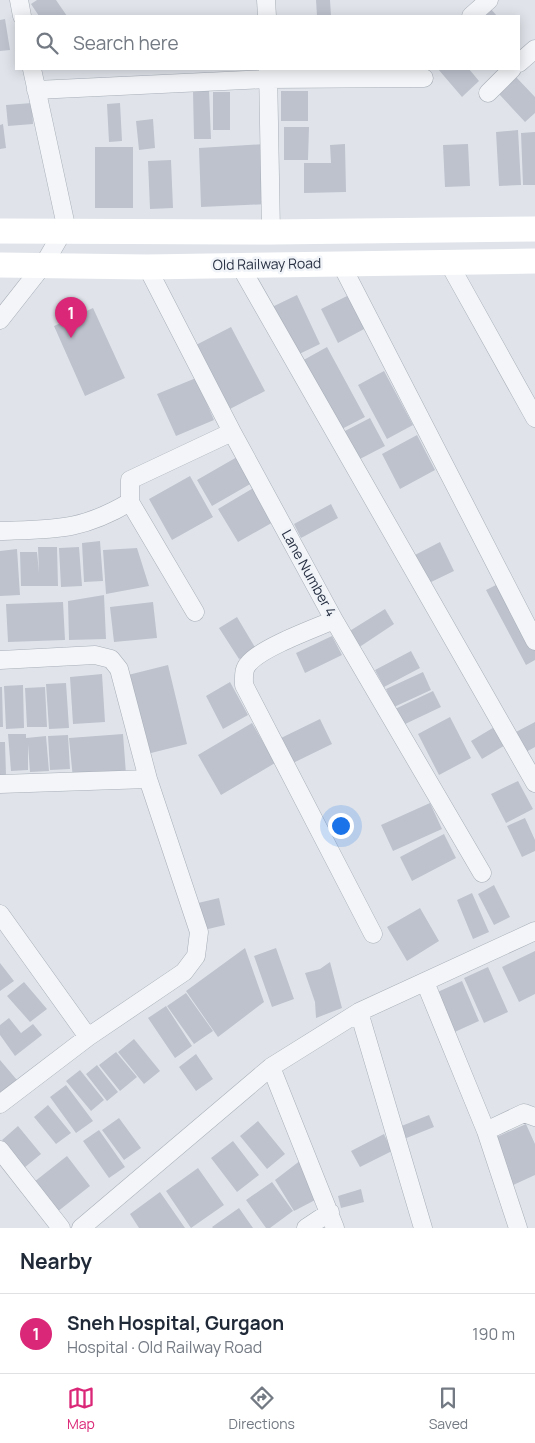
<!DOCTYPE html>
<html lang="en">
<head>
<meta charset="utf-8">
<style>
  :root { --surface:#fff; --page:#f2f2f3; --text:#1f2937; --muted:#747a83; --line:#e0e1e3; --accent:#db2777 }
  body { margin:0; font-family:Manrope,sans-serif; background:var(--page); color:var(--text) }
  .you { position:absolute; left:340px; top:825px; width:18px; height:18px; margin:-12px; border:4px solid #fff; border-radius:50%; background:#1a73e8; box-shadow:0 0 0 8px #1a73e833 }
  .badge { display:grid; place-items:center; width:32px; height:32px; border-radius:50%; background:var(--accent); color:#fff; font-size:16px; font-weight:700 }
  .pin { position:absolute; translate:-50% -41px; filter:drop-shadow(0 1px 2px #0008) }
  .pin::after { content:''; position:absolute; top:26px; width:18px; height:15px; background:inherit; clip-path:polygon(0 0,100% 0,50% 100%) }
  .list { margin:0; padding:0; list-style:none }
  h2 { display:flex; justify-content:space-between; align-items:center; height:65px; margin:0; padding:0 20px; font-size:21px }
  h2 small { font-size:16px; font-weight:400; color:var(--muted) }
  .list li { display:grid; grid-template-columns:32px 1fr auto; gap:15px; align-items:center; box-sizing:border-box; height:80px; padding:0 20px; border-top:1px solid var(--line) }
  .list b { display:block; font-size:19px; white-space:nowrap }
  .list p { margin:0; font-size:16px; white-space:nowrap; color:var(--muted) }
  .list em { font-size:16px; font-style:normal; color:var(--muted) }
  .icon { flex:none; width:28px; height:28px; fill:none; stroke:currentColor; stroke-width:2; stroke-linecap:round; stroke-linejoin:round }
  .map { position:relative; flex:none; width:535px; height:1228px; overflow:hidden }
  .search { position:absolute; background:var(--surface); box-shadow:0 2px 12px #0003; left:15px; right:15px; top:15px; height:55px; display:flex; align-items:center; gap:12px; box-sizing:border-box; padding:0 18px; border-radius:0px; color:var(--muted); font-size:19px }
  .sheet { height:145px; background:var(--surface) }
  nav { display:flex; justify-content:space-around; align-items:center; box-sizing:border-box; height:70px; border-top:1px solid var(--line); background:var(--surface); font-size:14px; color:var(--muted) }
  nav a { display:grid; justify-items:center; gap:2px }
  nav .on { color:var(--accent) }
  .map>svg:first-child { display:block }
  .building { fill:#bdc2cd }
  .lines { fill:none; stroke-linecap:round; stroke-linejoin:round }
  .minor-casing { stroke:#a8aeb8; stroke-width:19 }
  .minor { stroke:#f3f5f8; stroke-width:18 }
  .secondary { stroke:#fff; stroke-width:25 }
  .labels { text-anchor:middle; stroke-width:5; stroke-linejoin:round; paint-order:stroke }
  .street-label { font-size:14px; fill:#273043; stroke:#f0f3f7 }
</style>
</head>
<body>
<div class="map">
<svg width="535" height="1228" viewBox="0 0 535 1228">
  <rect width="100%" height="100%" fill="#e0e4ea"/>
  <path class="building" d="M37,0H56L67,16H39L31,4Z
    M316,0H330L331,16H317Z
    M490,8L497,16H481Z
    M5,19L10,50L0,51V20Z
    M438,69H469L479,81L462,97Z
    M516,77L535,97V113L525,122L499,94Z
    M209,90L211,139H194L193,91Z
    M281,91H308V121H281Z
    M213,92H230V130H213Z
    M32,103L33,124L8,126L6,105Z
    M120,103L122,141L109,142L107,104Z
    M153,119L155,148L139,150L136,121Z
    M3,124L6,148L0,149V125Z
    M284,127H309L308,160H284Z
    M518,130L521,185L499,186L496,132Z
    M535,132V185H523L521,133Z
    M265,144L268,204L201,207L199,148Z
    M345,144L346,192L304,193V163H331L330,145Z
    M468,144L470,186L445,187L443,145Z
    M95,147H133V208H95Z
    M171,160L173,208L150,209L148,161Z
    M297,295L320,344L293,357L270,308Z
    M349,295L366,328L338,343L321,309Z
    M93,308L125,378L85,396L54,326Z
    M231,327L265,391L228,410L194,346Z
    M327,347L365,417L338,431L300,362Z
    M384,371L413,425L387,439L358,385Z
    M196,378L214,420L176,436L157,394Z
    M370,418L385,446L358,460L343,432Z
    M417,435L435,470L400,489L382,454Z
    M237,457L252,483L212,506L197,480Z
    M190,476L213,517L172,540L149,499Z
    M255,487L275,521L238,542L218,509Z
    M331,504L338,518L301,538L294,524Z
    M100,541L103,581L84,582L82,543Z
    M440,542L454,571L429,583L415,555Z
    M38,547H57L58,586H21L20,552H37L39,573Z
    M79,547L82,586L61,587L59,548Z
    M137,548L149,586L106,594L103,550Z
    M17,549L20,595L0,596V551Z
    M500,583L535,650V660L526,665L486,590Z
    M104,595L106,639L69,640L68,601Z
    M63,602L65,640L8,642L6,604Z
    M153,602L157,638L114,642L110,607Z
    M385,609L394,624L358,648L348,632Z
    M237,617L256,649L239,659L219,628Z
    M332,636L342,655L305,673L296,653Z
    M411,651L420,668L384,687L375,670Z
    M168,665L187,744L147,754L128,675Z
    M423,672L431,690L394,707L386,689Z
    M102,674L105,722L73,724L70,677Z
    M230,682L248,715L223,729L206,696Z
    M66,683L69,728L49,729L46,684Z
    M23,685L24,728L6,729L4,686Z
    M0,687H2L3,727H0Z
    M45,687L47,727H27L25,688Z
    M433,691L441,707L403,725L395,709Z
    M450,717L471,758L439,775L418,734Z
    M320,719L332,744L293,763L281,738Z
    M535,722V747L524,753L514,733Z
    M252,723L275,763L221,795L198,755Z
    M496,726L507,744L482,759L471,741Z
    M8,734H26V738L46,736L49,771L30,772L28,744V770L11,771Z
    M123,734L126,774L73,779L69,738Z
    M68,735L70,769L50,770L48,736Z
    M0,742H5L6,776H0Z
    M518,781L533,809L506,823L491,794Z
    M430,803L442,829L393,851L381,825Z
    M525,818L535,840V851L522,857L507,826Z
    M444,834L456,858L412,881L400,857Z
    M494,885L510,917L494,925L478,894Z
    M472,893L489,932L473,939L457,900Z
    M219,898L225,925L204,930L198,903Z
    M420,908L439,941L407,961L387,927Z
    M245,948L264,1002L218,1037L186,991Z
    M276,948L294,999L272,1007L254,956Z
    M535,951V994L519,1002L502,967Z
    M330,962L342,1008L316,1018L315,1002L305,973L320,969Z
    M0,963L14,981L0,991Z
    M488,967L508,1012L484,1023L464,978Z
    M462,981L479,1021L448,1035L431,995Z
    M24,982L47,1009L30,1022L7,996Z
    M186,993L213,1031L194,1044L167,1006Z
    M166,1006L192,1046L175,1058L148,1018Z
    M9,1018L21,1033L33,1024L42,1035L15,1056L0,1035V1025Z
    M134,1039L160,1071L144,1084L118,1052Z
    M116,1052L137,1077L120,1091L99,1065Z
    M196,1054L213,1079L196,1091L179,1067Z
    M0,1060L17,1080L0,1094Z
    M97,1065L118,1092L107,1101L86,1074Z
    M80,1070L104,1100L91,1111L66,1081Z
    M66,1085L93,1121L76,1133L50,1097Z
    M48,1105L71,1133L56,1144L34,1117Z
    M429,1115L434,1127L404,1139L399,1127Z
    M119,1118L141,1148L124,1160L102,1130Z
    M258,1121L285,1154L267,1169L240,1136Z
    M526,1124L535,1144V1175L511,1186L490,1140Z
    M18,1126L41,1154L24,1168L2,1140Z
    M99,1130L125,1167L109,1178L83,1141Z
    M384,1134L392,1151L360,1167L351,1151Z
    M233,1141L259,1175L237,1192L211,1158Z
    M67,1156L90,1186L57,1212L34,1182Z
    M301,1160L319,1198L294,1211L275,1180Z
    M198,1168L224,1205L191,1228L166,1191Z
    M272,1182L293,1211L270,1228H266L246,1200Z
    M361,1189L364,1202L341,1208L338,1196Z
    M160,1192L185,1228H139L130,1214Z
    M239,1208L253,1228H213L212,1227Z"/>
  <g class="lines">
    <g class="minor-casing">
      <path id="minor" d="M19,0L22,16
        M266,0L267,16
        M471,16L489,0
        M519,63L535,49
        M268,69L271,232
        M36,90L268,79L424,78
        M488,93L512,69
        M447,260L535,418
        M340,262L535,641
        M239,264L535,783
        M147,267L232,432L334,620L482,873
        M0,320L44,264L66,226L32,69
        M0,531C55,529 81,531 130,502
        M195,612L130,502V480L232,432
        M334,620C313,629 263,647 249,663C243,669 244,676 244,685L373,934
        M0,660L95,655L111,659L119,669L148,779L199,932L196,956L184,972L88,1037L0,1104
        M0,784L148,779
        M0,914L88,1037
        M425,982L486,1131L518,1228
        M359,1012L423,1228
        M271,1067L335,1228
        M486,1131L524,1113L535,1117
        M0,1150L61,1228
        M81,1228L271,1067L359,1012L535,931
        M306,1228L330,1212"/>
    </g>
    <use href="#minor" class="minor"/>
    <path class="secondary" d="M0,231L271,232L535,229
      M0,265L147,267L535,261"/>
  </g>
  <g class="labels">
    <g class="street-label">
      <text transform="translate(267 264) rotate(-1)" y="5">Old Railway Road</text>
      <text transform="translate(309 573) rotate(61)" y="5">Lane Number 4</text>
    </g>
  </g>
</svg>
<div class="you"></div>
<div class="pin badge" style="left:71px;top:338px">1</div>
<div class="search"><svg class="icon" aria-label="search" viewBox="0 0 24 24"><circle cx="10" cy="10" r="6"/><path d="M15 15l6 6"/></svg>Search here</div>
</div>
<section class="sheet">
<h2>Nearby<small></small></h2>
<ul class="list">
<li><span class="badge">1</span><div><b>Sneh Hospital, Gurgaon</b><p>Hospital · Old Railway Road</p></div><em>190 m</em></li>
</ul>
</section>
<nav>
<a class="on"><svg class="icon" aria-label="map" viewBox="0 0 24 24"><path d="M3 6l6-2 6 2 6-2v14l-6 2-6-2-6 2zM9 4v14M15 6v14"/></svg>Map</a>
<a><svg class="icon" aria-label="directions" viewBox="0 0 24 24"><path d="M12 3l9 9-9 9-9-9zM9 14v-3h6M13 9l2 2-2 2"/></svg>Directions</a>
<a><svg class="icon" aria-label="saved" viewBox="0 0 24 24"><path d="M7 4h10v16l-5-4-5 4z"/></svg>Saved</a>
</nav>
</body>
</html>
